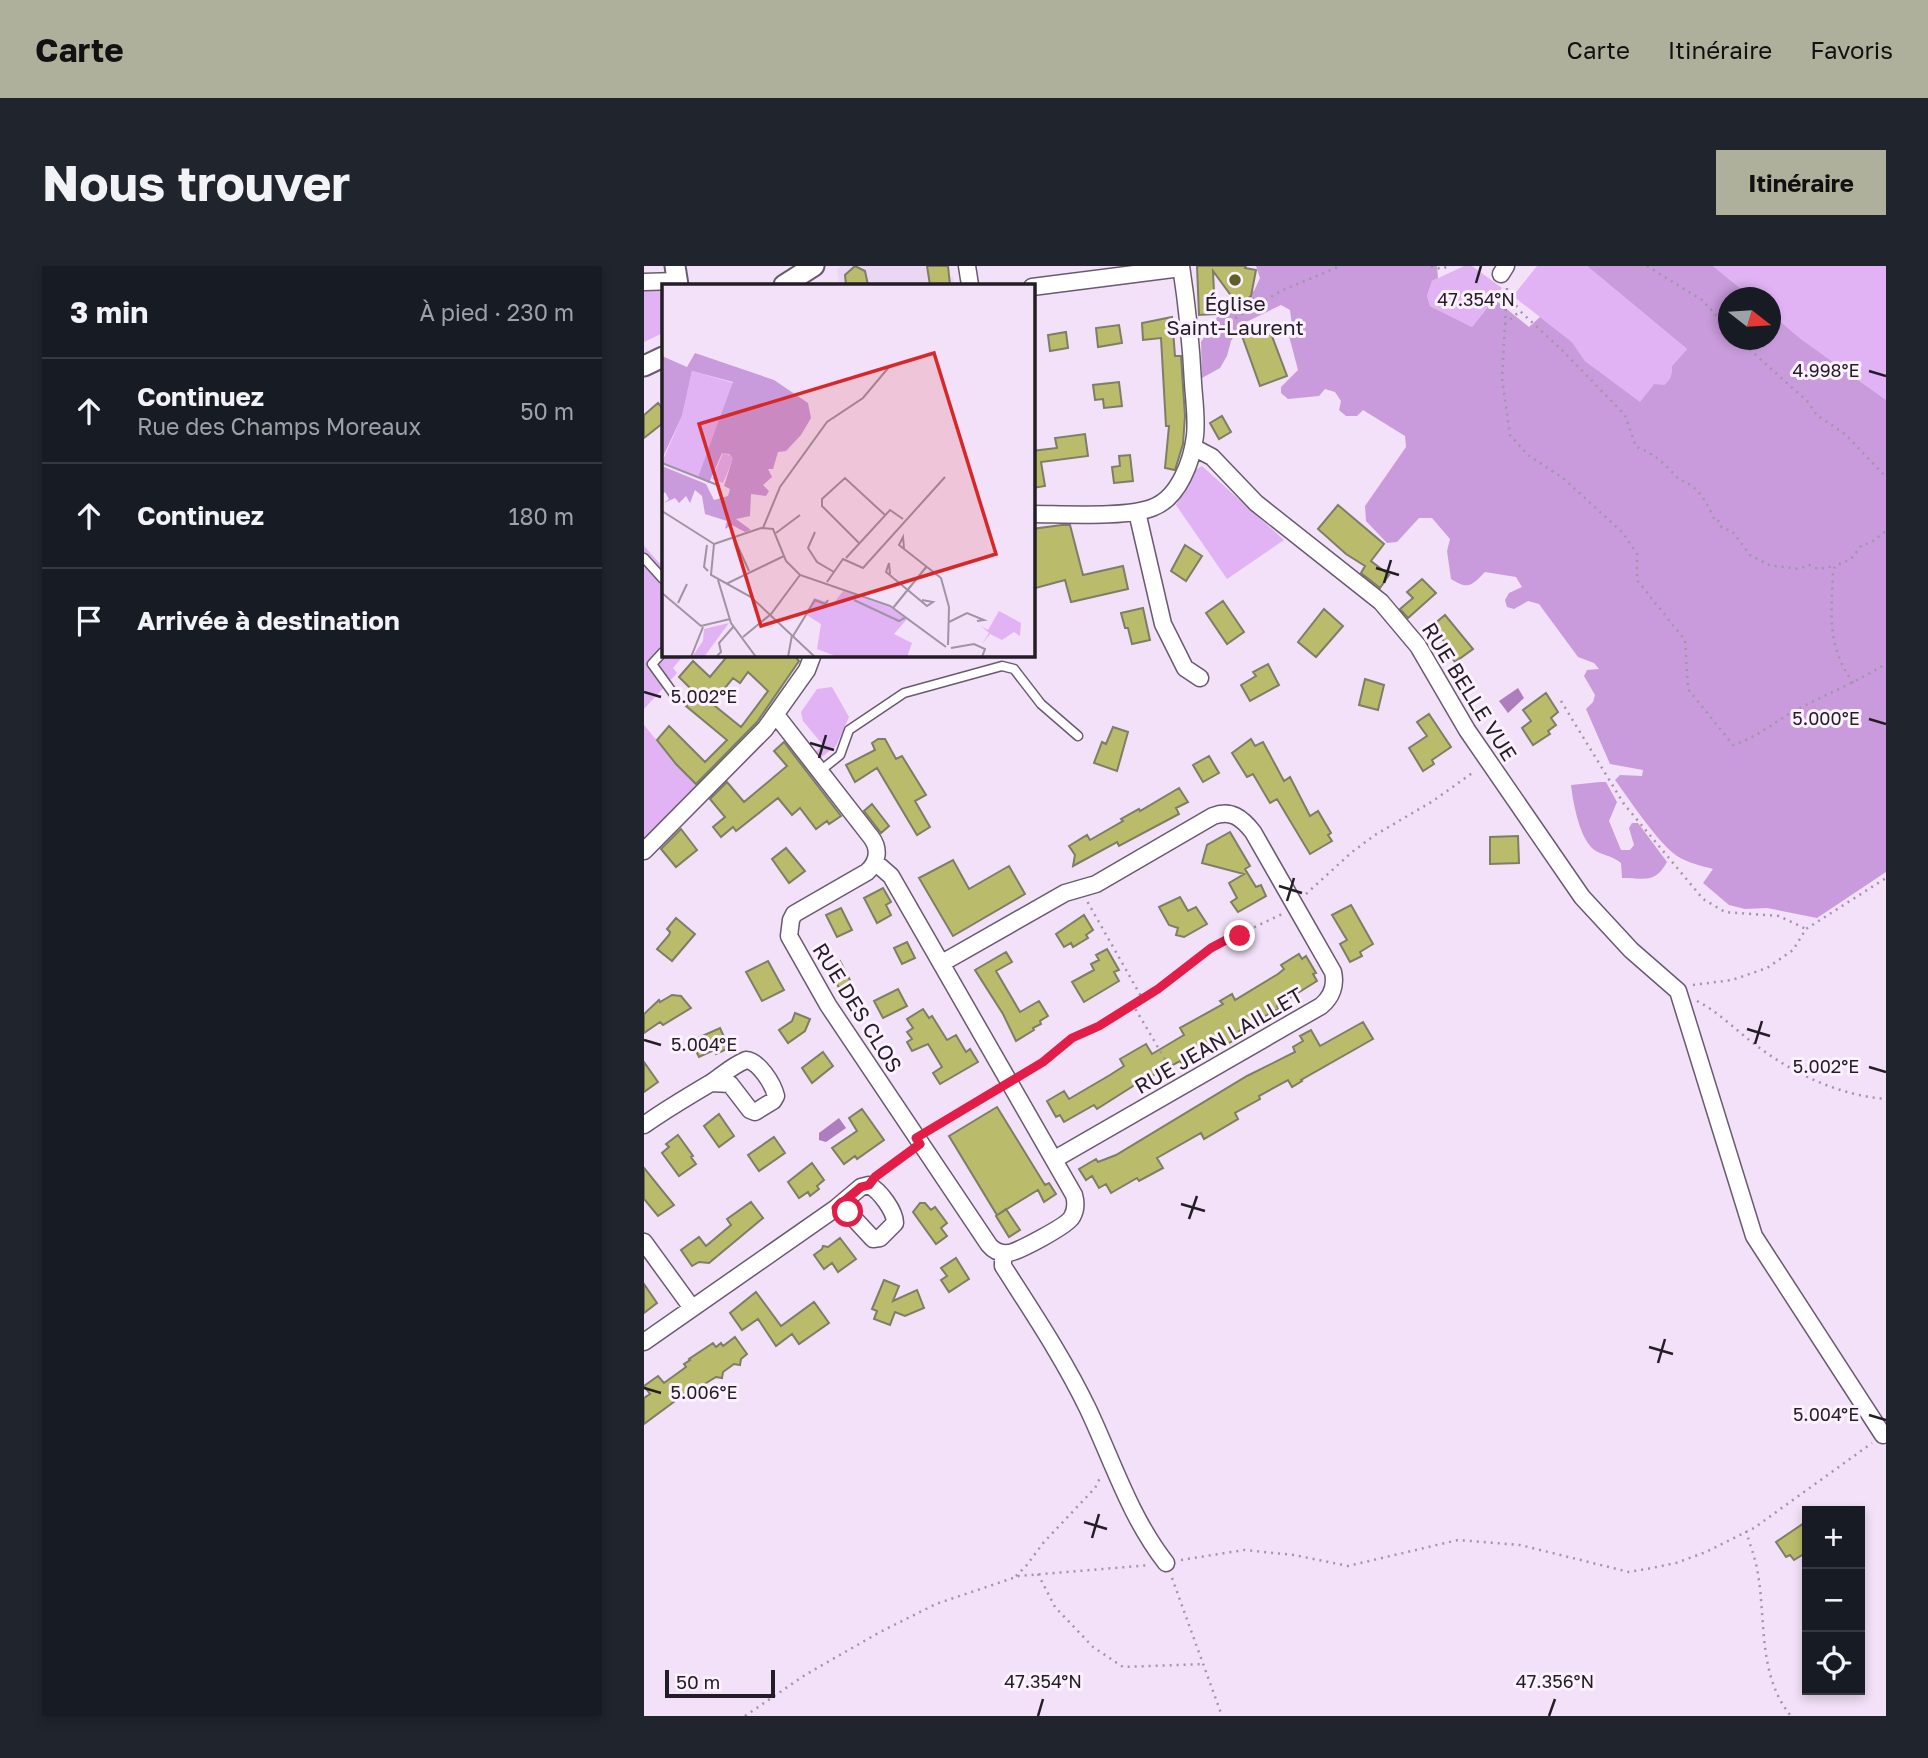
<!DOCTYPE html>
<html lang="fr">
<head>
<meta charset="utf-8">
<style>
  :root { --surface:#171b24; --page:#20242c; --text:#f1f3f6; --muted:#9ea1a6; --line:#363941; --accent:#afb09b }
  body { margin:0; font-family:"Golos Text",sans-serif; background:var(--page); color:var(--text) }
  .controls { position:absolute; right:21px; bottom:21px; display:grid; overflow:hidden; border-radius:0px; box-shadow:0 4px 10px #0003 }
  .controls button { width:63px; height:63px; display:grid; place-items:center; padding:0; border:0; border-bottom:2px solid var(--line); background:var(--surface); color:var(--text); font:35px sans-serif }
  .compass { position:absolute; left:1074px; top:21px; width:63px; height:63px; border-radius:50%; background:var(--surface); box-shadow:0 4px 10px #0003; rotate:107deg }
  .scale { position:absolute; left:21px; bottom:18px; width:110px; box-sizing:border-box; padding-left:7px; border:4px solid #231d25; border-top:0; font-size:19px; line-height:24px; white-space:nowrap; color:#231d25; -webkit-text-stroke:5px #fbf1ff; paint-order:stroke }
  .stop { position:absolute; width:21px; height:21px; margin:-16px; border:5px solid #e11d48; border-radius:50%; background:#fff }
  .stop.end { background:#e11d48; border-color:#fff; box-shadow:0 2px 7px #0008 }
  .list { margin:0; padding:0; list-style:none }
  h2 { display:flex; justify-content:space-between; align-items:center; height:91px; margin:0; padding:0 28px; font-size:30px }
  h2 small { font-size:23px; font-weight:400; color:var(--muted) }
  .list li { display:grid; grid-template-columns:46px 1fr auto; gap:21px; align-items:center; box-sizing:border-box; height:105px; padding:0 28px; border-top:2px solid var(--line) }
  .list b { display:block; font-size:26px; white-space:nowrap }
  .list p { margin:0; font-size:23px; white-space:nowrap; color:var(--muted) }
  .list em { font-size:23px; font-style:normal; color:var(--muted) }
  .icon { flex:none; width:38px; height:38px; fill:none; stroke:currentColor; stroke-width:2; stroke-linecap:round; stroke-linejoin:round }
  .map { position:relative; flex:none; width:1242px; height:1450px; overflow:hidden; border-radius:0px }
  header { display:flex; align-items:center; gap:42px; box-sizing:border-box; height:98px; padding:0 35px; background:var(--accent); color:#111 }
  header strong { font-size:33px }
  nav { display:flex; gap:38px; margin-inline-start:auto; font-size:24px }
  .intro { display:flex; align-items:center; justify-content:space-between; box-sizing:border-box; height:168px; padding:0 42px }
  h1 { margin:0; font-size:49px }
  .button { padding:18px 32px; border-radius:0px; background:var(--accent); color:#111; font-size:24px; font-weight:700 }
  main { display:flex; gap:42px; padding:0 42px }
  aside { flex:1; background:var(--surface); border-radius:0px; box-shadow:0 4px 10px #0003 }
  .map>svg:first-child { display:block }
  .built { fill:#ebd6f4 }
  .green { fill:#e1b3f4 }
  .forest { fill:#c99bdc }
  .water { fill:#ac7ebd }
  .building { fill:#babc6b; stroke:#7d7e65; stroke-width:2; fill-rule:evenodd }
  .lines { fill:none; stroke-linecap:round; stroke-linejoin:round }
  .service-casing { stroke:#695b6f; stroke-width:11 }
  .minor-casing { stroke:#695b6f; stroke-width:19 }
  .tertiary-casing { stroke:#695b6f; stroke-width:23 }
  .path { stroke:#a295a6; stroke-width:2.5; stroke-dasharray:2 5; stroke-linecap:butt }
  .service { stroke:#fff; stroke-width:8 }
  .minor { stroke:#fff; stroke-width:16 }
  .tertiary { stroke:#fff; stroke-width:19 }
  .route { stroke:#e11d48; stroke-width:9 }
  .ticks { fill:none; stroke:#231d25; stroke-width:2.5 }
  .poi-dot { fill:#5e5f2c; stroke:#fbf1ff; stroke-width:2.5 }
  .labels { text-anchor:middle; stroke-width:6; stroke-linejoin:round; paint-order:stroke }
  .poi-label { font-size:21px; fill:#231d25; stroke:#fbf1ff }
  .street-label { font-size:21px; fill:#231d25; stroke:#fbf1ff }
  .inset-road { fill:none; stroke:#9f93a4; stroke-width:2 }
  .view { fill:#d62828; fill-opacity:0.15; stroke:#d62828; stroke-width:3.5 }
  .inset-edge { fill:none; stroke:#231d25; stroke-width:3.5 }
  .ticks-label { font-size:18px; text-anchor:middle; fill:#231d25; stroke:#fbf1ff; stroke-width:6; stroke-linejoin:round; paint-order:stroke }
</style>
</head>
<body>
<header>
<strong>Carte</strong>
<nav><a>Carte</a><a>Itinéraire</a><a>Favoris</a></nav>
</header>
<div class="intro"><h1>Nous trouver</h1><a class="button">Itinéraire</a></div>
<main>
<aside>
<h2>3 min<small>À pied · 230 m</small></h2>
<ul class="list">
<li><svg class="icon" aria-label="ahead" viewBox="0 0 24 24"><path d="M12 20V5M6 11l6-6 6 6"/></svg><div><b>Continuez</b><p>Rue des Champs Moreaux</p></div><em>50 m</em></li>
<li><svg class="icon" aria-label="ahead" viewBox="0 0 24 24"><path d="M12 20V5M6 11l6-6 6 6"/></svg><div><b>Continuez</b></div><em>180 m</em></li>
<li><svg class="icon" aria-label="arrive" viewBox="0 0 24 24"><path d="M6 21V4h12l-3 4 3 4H6"/></svg><div><b>Arrivée à destination</b></div></li>
</ul>
</aside>
<div class="map">
<svg width="1242" height="1450" viewBox="0 0 1242 1450">
  <rect width="100%" height="100%" fill="#f2e1f8"/>
  <path class="built" d="M197,0H304L305,11H309L310,19H195L193,3Z"/>
  <path class="green" d="M820,0H828L858,22L828,61L786,40L783,30L788,15Z
    M893,0H943L1043,83L1028,100C1028,109 1027,113 1020,119H1009L996,137L941,95L928,76L869,30Z
    M1069,0H1242V134L1157,73L1127,48L1126,32L1107,31Z
    M0,23H11L19,27V67L0,76Z
    M558,200L640,274L583,313L532,239L551,204Z
    M0,280L19,301V388L40,389L29,402L33,407L0,443Z
    M188,421L205,451L192,480L175,493L170,487L179,479L159,455L157,446L173,423Z
    M0,459L32,498L56,522L0,575Z"/>
  <path class="forest" d="M612,0H793L794,12L788,15L783,30L786,40L828,61L850,33L885,61L896,51L928,76L941,95L996,136L1010,118L1020,119C1027,113 1028,109 1028,100L1043,83L943,0H1069L1107,31L1084,32V74H1126L1127,48L1157,73L1242,134V606L1173,652L1123,642L1101,643L1085,639L1059,617L1069,603C1058,600 1044,597 1033,590C1013,576 986,534 971,514L976,509L998,510L999,504L966,498L942,443L949,436L951,429L940,410L943,404L955,403L950,397L934,391L895,338L884,335L870,343L863,341L861,334L865,327L878,321L872,311L841,306C827,320 825,324 807,313L803,285L806,273L788,252H775L753,276L743,277L722,255L721,240L762,181L761,170L719,144L713,150H702L695,144L697,135L691,126L681,123L675,130L644,133L637,127V121L654,104L644,66L648,59L646,44L637,39L598,58L587,75L583,90L576,102L558,112L557,76L583,36L610,25L616,12Z
    M956,516H962L973,536L965,555L977,584H986L990,579L985,562L988,557H994L1023,596C1011,618 1000,612 978,612L977,597C969,590 961,590 952,585C936,576 929,536 927,519Z"/>
  <path class="water" d="M874,422L880,432L864,447L855,435Z
    M195,852L202,862L182,876L175,874V867Z"/>
  <path class="building" d="M211,0L221,5L224,19H202L201,9Z
    M283,0H304L306,19H286Z
    M553,0H602L601,2L612,4L607,30L594,39L569,5L571,48L555,49Z
    M528,51L531,90H537L541,150L539,178L531,204L521,202L525,160H522L517,72L499,74L498,57Z
    M623,57L643,110L616,120L597,67Z
    M475,59L478,77L454,81L452,62Z
    M422,66L424,82L406,85L404,69Z
    M475,116L478,140L460,142L459,133L451,134L449,119Z
    M14,137L19,143V157L0,172V149Z
    M578,150L587,166L575,173L566,157Z
    M441,168L444,190L397,196L401,220L388,222V185L413,182L411,172Z
    M486,189L489,215L470,217L468,201L476,200L475,190Z
    M694,239L740,278L727,295L745,309L736,322L717,307L721,300L702,288L674,263Z
    M418,259H426L439,309L479,300L484,323L427,336L421,314L388,323V263Z
    M541,279L558,290L542,315L527,305Z
    M778,313L792,327L764,352L756,343L769,332L763,326Z
    M579,335L600,366L583,378L562,347Z
    M499,342L506,374L488,378L484,362H481L477,347Z
    M680,343L699,360L672,391L654,376Z
    M801,349L829,383L811,396L801,382L803,380L789,359Z
    M85,388H149L155,395L113,456L52,518L32,498L13,474L25,460L61,496L83,474L42,440L52,428L35,411L49,395L66,411ZM104,406L124,425L97,461L71,440L74,437L71,434L89,412L96,417Z
    M624,398L635,419L606,435L597,419L612,410L609,406Z
    M721,413L740,419L734,444L715,439Z
    M902,427L914,446L907,452L912,459L904,465L906,468L889,479L878,462L887,455L879,444Z
    M785,448L807,481L788,494L790,498L779,505L765,482L783,470L773,456Z
    M469,461L484,466L473,505L450,497L458,476L462,478Z
    M234,473H241L252,493L258,490L282,529L271,535L286,561L273,569L233,502L211,516L202,499L231,484L228,477Z
    M607,473L611,480L619,476L640,515L646,511L666,550L674,545L687,567L684,569L688,575L666,588L633,533L626,537L609,508L603,511L588,487Z
    M140,476L197,550L185,558L183,555L172,563L156,542L148,549L134,532L92,565L89,561L77,571L69,561L81,551L66,533L83,516L100,536L143,500L130,485Z
    M565,490L575,507L559,516L549,499Z
    M535,522L544,536L532,542L535,548L475,580L473,576L429,600L431,589L425,580L443,569L446,574L479,555L477,553L495,543L496,545Z
    M228,538L245,560L237,567L220,545Z
    M37,563L53,584L32,601L17,583Z
    M586,566L606,600L601,603L612,621L617,619L622,630L594,646L587,636L593,632L585,617L600,608L558,597L563,579Z
    M874,570L875,597L846,598V571Z
    M142,582L161,605L145,617L128,593Z
    M309,594L325,623L365,600L381,628L309,670L275,612Z
    M239,622L247,636L242,639L247,649L233,657L220,632Z
    M536,631L544,645L552,641L563,658L540,671L532,669L534,662L525,659L515,641Z
    M707,639L729,678L716,686L718,690L706,696L696,678L703,674L688,649Z
    M197,642L208,664L193,671L182,649Z
    M440,649L449,664L442,669L444,672L429,681L427,677L420,681L412,668Z
    M32,652L51,668L28,695L13,683L25,669L26,666L23,663Z
    M263,676L271,692L258,698L250,682Z
    M463,683L475,704L470,706L475,715L440,736L428,716L450,704L447,698L455,694L452,689Z
    M362,686L368,696L352,705L376,746L395,735L404,750L396,755L397,758L389,762L390,764L372,775L359,748L331,704Z
    M655,688L658,693L662,690L672,707L669,708L673,715L633,740L634,743L595,765L598,769L580,780L576,773L547,789L548,792L538,798L536,795L506,811L505,810L453,843L450,839L420,856L416,849L412,851L403,835L420,825L425,833L466,809L480,800L476,793L502,778L508,788L540,769L536,762L579,738L576,735L588,728L591,734L634,708L640,703L637,699Z
    M124,695L140,724L118,735L102,706Z
    M196,695L207,716L195,722L184,701Z
    M254,723L263,740L239,752L230,735Z
    M28,729L37,730L47,742L19,759L16,756L0,767V748L15,734L16,736Z
    M279,743L285,752L288,750L303,774L312,769L322,786L326,783L334,796L296,818L289,807L298,801L284,778L268,785L263,776L268,773L263,766L269,762L263,753Z
    M151,747L166,753L161,765L144,777L135,764L148,755Z
    M719,756L729,773L657,814L658,815L648,821L644,814L615,830L616,833L591,847L594,853L560,873L557,867L513,892L519,902L495,915L493,912L467,927L462,918L455,922L448,910L442,914L435,903L452,893L454,896L472,889L603,810L651,786L649,781L659,775L656,770L667,764L676,780Z
    M76,762L85,782L72,788L70,784L55,791L47,775Z
    M179,786L189,800L168,817L158,802Z
    M0,796L14,816L0,826Z
    M353,841L401,919L405,917L412,928L400,936L394,924L353,949L305,870Z
    M218,843L240,874L213,893L211,890L200,898L188,882L213,865L205,852Z
    M75,848L90,870L75,881L60,860Z
    M34,869L49,890L47,891L52,898L35,910L18,887L25,881L22,878Z
    M130,871L141,887L115,905L104,889Z
    M168,897L180,914L173,920L175,923L166,930L164,926L155,932L144,916Z
    M0,902L30,939L14,950L0,933Z
    M107,936L119,952L65,997L55,996L48,1000L37,984L55,971L62,980L87,959L83,953Z
    M276,937H281L287,944L291,941L303,957L297,962L303,970L292,978L269,946Z
    M362,943L376,964L365,971L352,950Z
    M196,972L212,993L194,1006L188,997L180,1003L170,989L178,983L179,980L184,981Z
    M312,992L325,1013L305,1026L297,1014L303,1010L297,1002Z
    M240,1014L255,1020L249,1035L273,1024L280,1042L261,1050L251,1046L246,1059L230,1053L233,1045L228,1043Z
    M0,1018L13,1037L0,1047Z
    M112,1026L137,1060L170,1036L185,1057L155,1078L148,1068L132,1080L114,1053L98,1064L86,1047Z
    M91,1071L103,1088L97,1093L96,1099L90,1098L79,1106L78,1112L72,1111L54,1122L50,1121L0,1158V1132L6,1128L0,1120L14,1110L20,1117L42,1101L40,1098L46,1094L45,1093L69,1077L72,1081L77,1077L79,1080Z
    M1163,1255V1286L1150,1294L1146,1289L1142,1291L1132,1276Z"/>
  <g class="lines">
    <g class="service-casing">
      <path id="service" d="M0,292L19,313
        M19,386L8,398L29,427
        M176,505L196,489L205,464L260,427L358,400L370,403L397,438L434,470"/>
    </g>
    <g class="minor-casing">
      <path id="minor" d="M323,0L326,19
        M857,8L862,0
        M0,16L33,15
        M388,21L537,2
        M549,181L568,191L612,237L737,336L774,380L823,464L938,631L987,684L1034,725L1110,970L1239,1169
        M493,246L519,358L541,402L556,412
        M388,248C418,248 486,252 510,241C535,231 548,195 551,170C553,152 550,134 549,117C547,77 543,39 537,0
        M132,449L227,571C236,583 234,596 223,606L150,648L147,654L145,670L184,739L345,979C350,985 356,988 365,987C375,985 423,960 428,951C432,944 432,936 430,929L247,610L231,596
        M0,585L121,463L163,404L169,388
        M298,697L421,627L452,618L569,550C587,543 598,552 609,566L689,706C692,719 688,731 677,740L411,893
        M0,859C21,844 43,831 65,818C79,809 86,801 102,794C115,795 129,818 132,830L129,835L111,846L106,844L86,818L67,817
        M0,976L48,1042
        M359,987V1000C389,1047 420,1093 444,1143C469,1196 486,1251 522,1297
        M0,1076L192,942L217,921L225,919C236,925 251,945 251,957L236,972L229,973L204,946L192,942"/>
    </g>
    <g class="tertiary-casing">
      <path id="tertiary" d="M31,0L34,19
        M140,19L170,0
        M0,100L19,91"/>
    </g>
    <path class="path" d="M787,0L797,3L805,0
      M1003,0L1058,34L1084,62
      M863,22L858,112L866,169L884,189L919,212L979,267L993,288V314L1041,374L1044,423L1089,479C1112,472 1129,457 1150,445C1181,429 1212,416 1242,398
      M864,28L876,45
      M861,58L876,45L919,85L981,149L992,181C1008,186 1021,198 1032,210C1036,215 1041,215 1046,219C1057,225 1066,243 1071,255H1075L1078,262L1088,265L1106,289L1125,299L1155,303L1165,299L1174,303L1191,300
      M561,70L637,25L696,0
      M1095,74L1163,135L1173,149L1202,169L1242,211
      M1209,417C1183,379 1187,351 1189,307L1191,300L1207,293L1218,279L1226,277L1242,265
      M917,435L980,538L1059,633L1081,646L1135,650L1162,663
      M662,628L708,586L731,569L789,535L831,505
      M1049,719L1088,714L1123,702L1149,684L1162,663L1242,612
      M498,732L567,682L638,648
      M1053,735C1073,745 1091,763 1109,777C1148,807 1193,829 1242,833
      M488,737L529,807
      M377,809L428,772L455,759L498,732L443,635
      M287,864L353,824
      M236,907L264,886
      M1102,1265C1106,1279 1112,1294 1114,1308C1122,1356 1114,1410 1147,1450
      M537,1294L600,1284L650,1289L704,1300L814,1274L876,1279L985,1306L1008,1302L1032,1297L1062,1286L1110,1262L1228,1177
      M394,1308L411,1341L449,1381L479,1401L560,1398
      M372,1310L382,1300L400,1276L451,1222L456,1212
      M528,1312L578,1450
      M101,1450L161,1409L236,1366L292,1338L375,1310L506,1299"/>
    <use href="#service" class="service"/>
    <use href="#minor" class="minor"/>
    <use href="#tertiary" class="tertiary"/>
  </g>
  <g class="lines">
    <path class="route" d="M204,946L192,942L217,921L225,919L231,911L276,878L272,872L399,796L428,772L455,760L514,723L567,682L584,673L596,670"/>
  </g>
  <path class="ticks" d="M832,17L837,0M1225,105L1242,110M732,302L755,309M740,317L747,294M0,426L17,431M1225,453L1242,458M166,477L190,484M175,492L182,469M635,620L658,627M643,635L650,612M1103,763L1126,770M0,774L17,779M1111,778L1118,755M1225,801L1242,806M537,938L561,945M545,953L553,930M1005,1081L1029,1088M1014,1097L1021,1073M0,1122L17,1127M1225,1149L1242,1154M440,1256L463,1263M448,1272L455,1248M394,1450L399,1433M905,1450L911,1433"/>
  <circle class="poi-dot" cx="591" cy="14" r="7"/>
  <g class="labels">
    <g class="poi-label">
      <text x="591" y="45">Église<tspan x="591" dy="24">Saint-Laurent</tspan></text>
    </g>
    <g class="street-label">
      <text transform="translate(825 426) rotate(58)" y="7">RUE BELLE VUE</text>
      <text transform="translate(213 742) rotate(58)" y="7">RUE DES CLOS</text>
      <text transform="translate(575 775) rotate(-30)" y="7">RUE JEAN LAILLET</text>
    </g>
  </g>
  <g transform="translate(18 18)">
    <rect width="373" height="373" fill="#f2e1f8"/>
    <path d="M30,87L72,99L36,193L0,178L20,132ZM61,169L72,173L61,199L50,195ZM181,307L227,323L245,335L232,350L250,359L245,373H176L155,365L159,340L143,330L152,314L171,320ZM337,327L359,339L358,352L352,348L340,356L328,350L320,360L327,349L319,342L326,346ZM67,339L42,373H30L41,357L42,345Z" fill="#e1b3f4"/>
    <path d="M33,69L112,96L146,119L149,134L139,151L124,167L116,168L111,185H106L110,193L101,201L107,207L104,212L89,210L88,232L74,235L89,246L83,248L70,241L63,245L65,237L43,230L40,212L33,206L28,219L24,212L17,219L13,214L2,219L7,215L3,208L0,211V182L44,200L52,216L66,212L68,205L62,202L71,174L67,170L60,169L47,199L36,193L71,98L30,87L20,132L0,175V72L25,83Z" fill="#c99bdc"/>
    <path class="inset-road" d="M0,179L58,202M0,227L52,260M101,244L118,203L165,138L201,114L227,83M153,248L146,264L155,278L172,288M114,249L138,231M72,254L87,287M197,259L160,222V215L183,194L223,231M52,260L99,244L111,245L124,277L138,291L228,322L284,363M52,260L49,291L89,313L153,373M45,261L42,283L46,287M242,264L241,253L237,261L279,294L287,323M184,274L228,226L241,235M228,290L227,279L224,288L265,322L271,318L260,316M56,296L69,339L94,373M165,298L181,275L201,284L283,193M64,300L122,272M0,309L39,342L68,335M192,316L237,337L244,333M16,319L25,300M231,324L265,282M287,338L305,329L322,336L315,337M131,352L153,316L163,320L166,316M81,353L109,330L138,291M286,361L287,323M289,364L312,360L323,365L320,373M29,373L41,343M54,373L59,368L57,359L72,342M126,373L130,351"/>
    <path class="view" d="M272,69L334,270L99,342L37,140Z"/>
    <rect width="373" height="373" class="inset-edge"/>
  </g>
  <g class="ticks-label">
    <text x="832" y="40">47.354°N</text>
    <text x="1182" y="111">4.998°E</text>
    <text x="60" y="437">5.002°E</text>
    <text x="1182" y="459">5.000°E</text>
    <text x="60" y="785">5.004°E</text>
    <text x="1182" y="807">5.002°E</text>
    <text x="60" y="1133">5.006°E</text>
    <text x="1182" y="1155">5.004°E</text>
    <text x="399" y="1422">47.354°N</text>
    <text x="911" y="1422">47.356°N</text>
  </g>
</svg>
<div class="controls">
<button>+</button>
<button>−</button>
<button><svg class="icon" aria-label="locate" viewBox="0 0 24 24"><circle cx="12" cy="12" r="6"/><path d="M12 2v4M12 18v4M2 12h4M18 12h4"/></svg></button>
</div>
<svg class="compass" viewBox="-18 -18 36 36"><path d="M0-13l5 13h-10z" fill="#e53935"/><path d="M0 13l5-13h-10z" fill="#9ea1a6"/></svg>
<div class="scale">50 m</div>
<div class="stop" style="left:204px;top:946px"></div>
<div class="stop end" style="left:596px;top:670px"></div>
</div>
</main>
</body>
</html>
